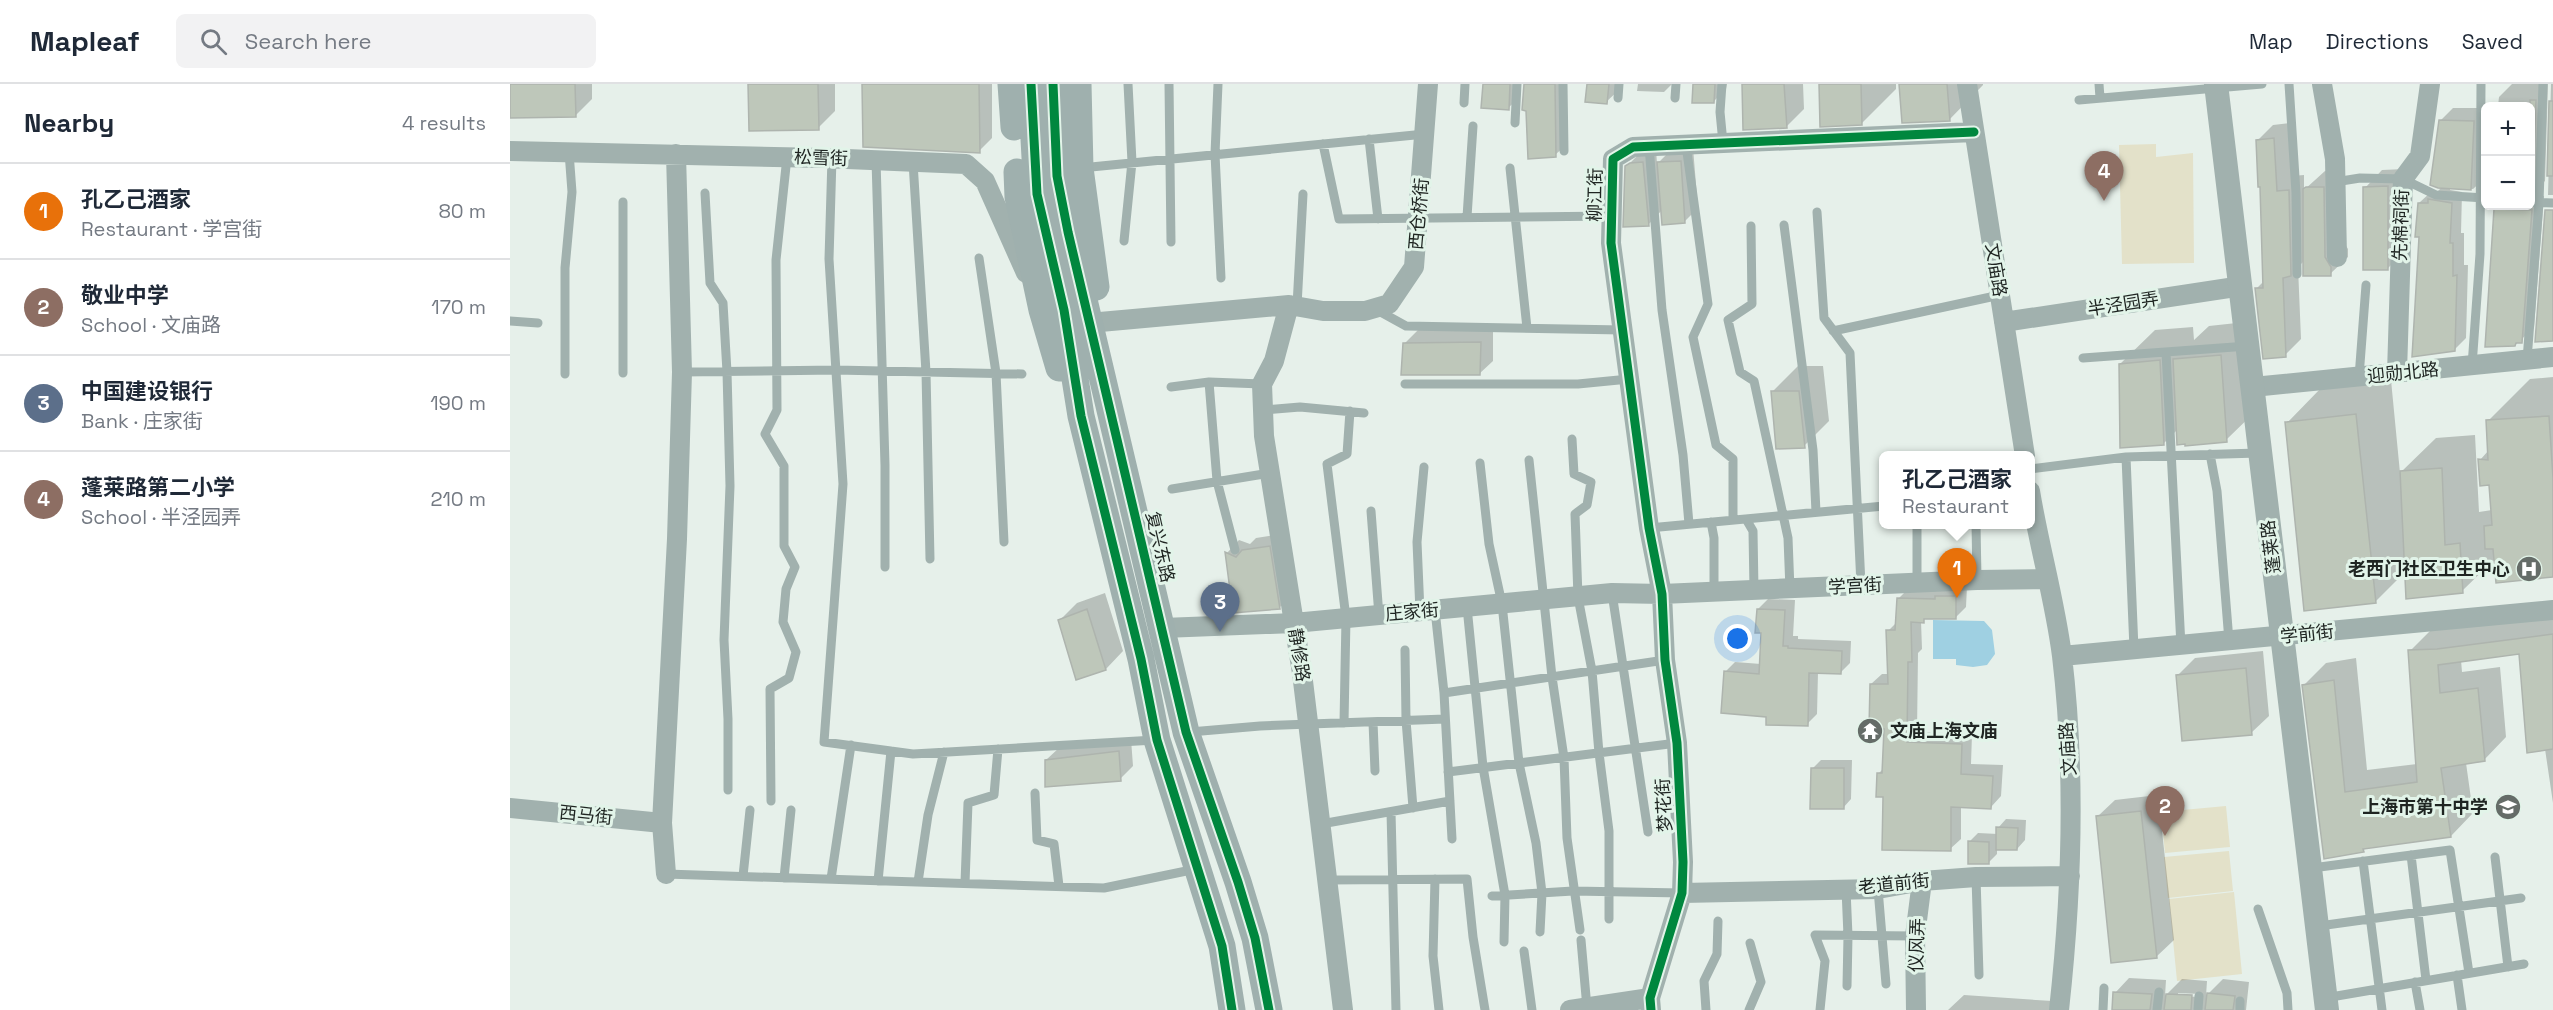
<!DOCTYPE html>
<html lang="en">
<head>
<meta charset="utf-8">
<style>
  :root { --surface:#fff; --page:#f2f2f3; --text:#1f2937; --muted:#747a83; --line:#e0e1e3; --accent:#656c68 }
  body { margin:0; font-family:"Space Grotesk","Noto Sans SC",sans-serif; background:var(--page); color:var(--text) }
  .controls { position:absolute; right:18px; top:18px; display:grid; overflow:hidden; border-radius:9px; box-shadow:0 3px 9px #0003 }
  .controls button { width:54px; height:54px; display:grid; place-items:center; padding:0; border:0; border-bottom:2px solid var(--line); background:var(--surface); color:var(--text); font:30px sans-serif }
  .you { position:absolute; left:1228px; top:555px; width:21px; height:21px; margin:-15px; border:4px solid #fff; border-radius:50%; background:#1a73e8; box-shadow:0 0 0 9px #1a73e833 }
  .badge { display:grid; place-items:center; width:39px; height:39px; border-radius:50%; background:var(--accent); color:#fff; font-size:20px; font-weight:700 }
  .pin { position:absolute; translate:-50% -50px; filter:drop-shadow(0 2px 3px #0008) }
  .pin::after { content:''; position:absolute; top:32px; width:21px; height:18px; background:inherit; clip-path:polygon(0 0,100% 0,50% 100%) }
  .popup { position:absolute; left:1369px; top:367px; width:156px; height:78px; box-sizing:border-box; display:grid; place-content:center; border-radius:9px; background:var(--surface); filter:drop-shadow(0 2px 4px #0005); font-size:20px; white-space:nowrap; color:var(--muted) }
  .popup b { font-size:22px; color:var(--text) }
  .popup::after { content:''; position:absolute; left:50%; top:100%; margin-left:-12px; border:12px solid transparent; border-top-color:var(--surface) }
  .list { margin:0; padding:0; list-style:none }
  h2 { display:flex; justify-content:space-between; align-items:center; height:78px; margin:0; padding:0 24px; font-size:26px }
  h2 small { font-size:20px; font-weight:400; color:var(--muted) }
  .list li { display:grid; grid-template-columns:39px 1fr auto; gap:18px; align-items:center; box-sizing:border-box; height:96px; padding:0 24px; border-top:2px solid var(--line) }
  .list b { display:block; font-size:22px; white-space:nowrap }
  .list p { margin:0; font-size:20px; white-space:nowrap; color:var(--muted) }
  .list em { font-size:20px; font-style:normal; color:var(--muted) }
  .icon { flex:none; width:33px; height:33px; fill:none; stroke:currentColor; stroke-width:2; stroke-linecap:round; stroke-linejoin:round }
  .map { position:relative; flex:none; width:2043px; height:926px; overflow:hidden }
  header { display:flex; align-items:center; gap:36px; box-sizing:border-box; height:84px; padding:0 30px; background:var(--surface); border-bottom:2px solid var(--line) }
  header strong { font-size:28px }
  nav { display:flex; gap:33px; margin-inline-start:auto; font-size:21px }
  .search { width:420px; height:54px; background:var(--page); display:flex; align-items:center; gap:15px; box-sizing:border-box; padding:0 21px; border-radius:9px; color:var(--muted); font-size:22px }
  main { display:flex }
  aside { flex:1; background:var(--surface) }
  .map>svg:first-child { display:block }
  .green { fill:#e3e1c9 }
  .water { fill:#9fd0e2 }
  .shadow { fill:#0003; fill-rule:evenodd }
  .building { fill:#bec7ba; stroke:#aeb4ae; stroke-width:1.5 }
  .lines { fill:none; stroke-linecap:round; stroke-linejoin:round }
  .service { stroke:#a1b1ae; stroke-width:9 }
  .minor { stroke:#a1b1ae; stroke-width:20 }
  .tertiary { stroke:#a1b1ae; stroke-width:24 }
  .secondary { stroke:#9fb0ae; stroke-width:27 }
  .cycleway-casing { stroke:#e2f4e9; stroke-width:13 }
  .cycleway { stroke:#00873e; stroke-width:9 }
  .labels { text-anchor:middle; stroke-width:6; stroke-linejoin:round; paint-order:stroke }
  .street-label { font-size:18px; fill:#1f2522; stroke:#e2f4e9 }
  .poi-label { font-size:18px; font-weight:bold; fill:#1f2522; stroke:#e2f4e9; text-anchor:end }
</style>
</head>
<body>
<header>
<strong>Mapleaf</strong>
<div class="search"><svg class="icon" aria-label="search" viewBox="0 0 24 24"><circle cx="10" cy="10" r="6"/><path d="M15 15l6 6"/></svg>Search here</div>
<nav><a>Map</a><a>Directions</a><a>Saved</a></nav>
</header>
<main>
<aside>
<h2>Nearby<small>4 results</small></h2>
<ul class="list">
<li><span class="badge" style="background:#e8710a">1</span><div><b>孔乙己酒家</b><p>Restaurant · 学宫街</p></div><em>80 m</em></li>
<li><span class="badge" style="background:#8d6e63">2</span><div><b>敬业中学</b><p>School · 文庙路</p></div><em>170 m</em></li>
<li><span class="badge" style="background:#5c6f8a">3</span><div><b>中国建设银行</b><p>Bank · 庄家街</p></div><em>190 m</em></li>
<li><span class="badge" style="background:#8d6e63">4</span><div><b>蓬莱路第二小学</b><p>School · 半泾园弄</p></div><em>210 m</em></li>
</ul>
</aside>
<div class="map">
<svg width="2043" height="926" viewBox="0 0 2043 926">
  <rect width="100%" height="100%" fill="#e6f0ea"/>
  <path class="green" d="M1646,60V73L1683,69L1684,179L1612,180L1609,61Z
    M1716,722L1720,763L1655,769L1651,728Z
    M1719,767L1723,807L1658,814L1654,773Z
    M1724,808L1732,890L1667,897L1659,815Z"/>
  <path class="water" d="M1423,536L1474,537L1482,546L1485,570L1477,581L1463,583L1446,581V575H1423Z"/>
  <path class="shadow" d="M0,0H82V15L65,32L0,33Z
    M240,0H325V27L308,44Z
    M353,0H482V54L469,67Z
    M975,0H1011L1010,13L998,24Z
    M1015,0H1055L1057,60L1045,71Z
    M1078,0H1110V5L1096,18Z
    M1128,0H1162L1154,8L1127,7Z
    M1185,0H1217L1216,5L1203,18Z
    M1234,0H1293L1294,25L1276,43Z
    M1311,0H1386V5L1352,39Z
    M1391,0H1473V1L1439,36Z
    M2002,0H2038L2035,97L2026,105L2029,111L2034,112L2024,244L2005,261H1977L1986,122H2020V22H1988L1989,13Z
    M2041,0H2043V111H2038Z
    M1943,24H1976V93L1963,105L1940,104V106L1952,108L1951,149H1954V181H1958L1956,254L1944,266L1910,152L1909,119L1921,108H1927L1932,103L1930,37Z
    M1779,39L1782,92L1794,91V106L1815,87L1830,86L1832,155L1838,165V173L1820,190L1795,176L1788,183L1791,255L1775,271L1746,205L1755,196L1752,101L1747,57L1763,41Z
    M1183,64L1188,124L1175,137L1152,126L1138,141L1116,83L1130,69L1146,65L1147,80L1162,65Z
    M1895,85V167L1878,184L1855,104L1872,86Z
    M1745,237L1751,322L1716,356L1668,345L1653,360L1610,280L1645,246L1683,243L1684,256L1699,242Z
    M983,245V277L969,290L895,259L908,246Z
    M1288,282H1313L1319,337L1294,362L1263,307Z
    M2043,293V491L1986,474L1952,507L1896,487L1865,518L1777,339L1811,304L1881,296L1890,389L1926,354L1965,351L1969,428L1982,426L1981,400L1970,376L1979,366L1978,337L2020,295Z
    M772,450L782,511L769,524L717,469L729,456L740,460L746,454Z
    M1457,502L1456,523L1445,534L1417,533L1411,537L1412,565L1408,569L1407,648L1462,650L1461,680L1493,681L1491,712L1481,723L1451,722V755L1440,765L1375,712L1369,689L1374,684L1376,643L1361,600L1372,590H1379L1378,547L1387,538L1388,515L1399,504Z
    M595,509L613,567L596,585L567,594L549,537L567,519Z
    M1258,515L1285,516L1283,552H1288V555L1341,557L1340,579L1330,589L1308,588L1307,630L1297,640L1258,631L1215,588L1225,578L1251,580L1252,547L1248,525Z
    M2043,531V719L2035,665L2011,568L1951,576L1952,588L1990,583L1996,653L1974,676L1956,679L1963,729L1941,752L1857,762L1853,767L1794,601L1816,579L1846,574L1857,686L1907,680L1900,567L1922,545Z
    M1753,567L1759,632L1741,649L1668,591L1685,574Z
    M621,655L623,682L610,695L536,676L550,663Z
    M1311,676H1342L1341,715L1333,724L1302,685Z
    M1648,711L1664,856L1646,873L1587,733L1605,716Z
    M1496,735L1516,736L1515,756L1507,765H1487V770L1478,779L1459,758L1468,749L1488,750V744Z
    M1619,894L1656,896L1655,912L1672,895L1697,897L1696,912L1713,895L1739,898L1736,926H1604L1605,909ZM1668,909L1690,910V913L1668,912Z
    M1454,911L1542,917V926H1438Z"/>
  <path class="building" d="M0,0H65L66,33L0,34Z
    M238,0H308L309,46L239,47Z
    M352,0H469L470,69L353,63Z
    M973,0H1000L999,26L971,24Z
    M1014,0H1045L1046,73L1018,75L1016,27L1012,26Z
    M1077,0H1099L1097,20L1075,18Z
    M1183,0H1205L1204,19H1182Z
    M1232,0H1274L1277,44L1233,46Z
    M1309,0H1351L1352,41L1310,43Z
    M1389,0H1437L1440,37L1392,39Z
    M2020,16H2026L2023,92H2020Z
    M2039,17H2043V92H2037Z
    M1929,36L1964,37L1961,106L1928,104L1920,101Z
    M1764,54L1767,107L1779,106L1781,192L1773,194L1776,273L1753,275L1745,204H1753L1750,103H1748L1746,56Z
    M1171,77L1175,139L1152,141L1147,78Z
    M1133,78L1139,142L1113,143L1115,82L1120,79Z
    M1878,102V186H1853V103Z
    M1796,103H1814L1815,173L1821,183V192H1793V105Z
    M1918,115L1942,119L1940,159H1943V192L1947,191L1945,267L1902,273L1909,153H1905L1908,119H1918Z
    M1984,125L2022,126L2012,259H2006L2005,262L1975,263Z
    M2035,126H2043V257L2025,258Z
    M971,258L970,291H891L893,259Z
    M1711,271L1717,358L1675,362V360L1667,361L1663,275Z
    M1650,276L1654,361L1610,364L1609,280Z
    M1261,307H1289L1295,364L1266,365Z
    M1846,330L1866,519L1794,527L1775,338Z
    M2039,332L2043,394V493L1986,499L1983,465H1975L1974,442L1982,441L1979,401L1970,402L1968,375L1978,376L1976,336Z
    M1932,384L1935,461L1950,459L1953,509L1896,515L1890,387Z
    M760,462L770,525L723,529L715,468L726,473L732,466Z
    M1425,512H1446V535H1414V539L1401,538L1402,578H1398L1397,658L1452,660L1451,690L1483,692L1481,725L1441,723V767L1372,766L1373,713H1366L1367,689H1372L1374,645H1359L1360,600H1378L1376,546H1385L1387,514L1425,515Z
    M577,525L596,586L566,596L548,536Z
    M1247,525L1275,526L1273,562H1278V564L1332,567L1331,590L1299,589L1298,642L1256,641V633L1211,629L1214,587L1249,590L1251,549H1245Z
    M2043,550V665L2017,669L2009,570L1928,581L1930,609L1968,604L1975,677L1931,684L1941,753L1853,765L1854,768L1814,775L1792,601L1824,596L1835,708L1907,698L1898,566L1927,565Z
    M1736,584L1742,651L1672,657L1666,591Z
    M609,667L611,697L535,703V676Z
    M1301,684H1334V725H1300Z
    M1631,727L1647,874L1601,879L1586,732Z
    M1486,743L1508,744L1507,766H1486Z
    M1458,757L1479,758V780H1458Z
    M1603,908L1642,910L1640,926H1602Z
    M1697,909L1725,912L1723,926H1695Z
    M1656,910L1682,911L1681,926H1654Z"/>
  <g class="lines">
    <path class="service" d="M659,0L661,158
      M708,0L705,70L711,194
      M1053,0L1054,67
      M1212,0L1210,28L1213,59
      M1589,0L1590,14
      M1779,0L1786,109L1787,190
      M1108,14L1109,0
      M1165,14L1166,0
      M1569,16L1752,0
      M954,19L955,0
      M1005,39L1007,0
      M859,55L868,135
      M813,60L829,135L1101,132
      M1176,61L1198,220L1183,253L1206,361L1223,375V436
      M1139,62L1152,226L1173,371L1179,440
      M322,74L319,175L333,400L314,658L403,670L645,656
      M366,76L375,381V483
      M403,78L416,288L420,475
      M571,84L915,50
      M1000,84L1017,244
      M1825,98L1850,94L1893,95L1926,111L1975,114
      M195,109L200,199L213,219L217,288L220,402L214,556L218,635V706
      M2020,118L2043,119
      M1307,128L1314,234L1340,269L1351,501
      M957,133L963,42
      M1274,141L1303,366L1306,428
      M1241,142L1242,220L1218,236L1230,288L1244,297L1278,454L1280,506
      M614,157L622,78L618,0
      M469,174L486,289L494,458
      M787,222L793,110
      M867,226L896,242L1113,246
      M0,237L28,239
      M1323,247L1490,211
      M1656,268L1671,562
      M1573,274L1738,262
      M2017,276L2029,118L2033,0
      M1962,282L1970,170L1971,0
      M172,288L326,286L512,290
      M113,289V118
      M55,290V184L62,108L59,68
      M1849,293L1856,201
      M699,298L707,397L725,466
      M895,300H1068L1119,295
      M661,303L699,298L752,300
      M753,326L790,323L854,329
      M1062,355L1064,390L1081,398L1077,421L1065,430L1068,513L1082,587L1089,669L1099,747V835
      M1700,370L1707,407L1719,557
      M1616,373L1624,565
      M1019,376L1042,593L1054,674L1057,754L1070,846
      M970,379L979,460L992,520L1009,679L1026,759L1032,809L1030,848
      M1520,385L1616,373L1748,369
      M662,405L760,389
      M861,427L869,532
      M1236,435L1243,447L1244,506
      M1201,438L1204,454V508
      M1407,440V499
      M1466,440L1467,496
      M1139,444L1374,422
      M1102,509L1138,748
      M957,523L973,683L995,811L994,858
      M925,526L934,609L942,755
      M910,528L907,458L914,383
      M895,566L896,636L903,724
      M934,609L1155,576
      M863,638L865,687
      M834,639L836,534L817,380L837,370L840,327
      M680,648L750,642L935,635
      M938,688L1167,659
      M525,709L527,756L544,760L549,802
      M261,717L260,605L279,594L286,568L273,538L276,505L285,483L274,462V382L255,350L267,326L266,176L277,73
      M881,728L886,926
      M811,740L940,717
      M1901,771L1916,896
      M1985,773L1998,883
      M1853,777L1872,926
      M1802,784L1940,766L1959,889
      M156,790L594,804L686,785
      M233,792L240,726
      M1466,793L1469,891
      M274,794L281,726
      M321,795L341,661
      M925,795L923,872L929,926
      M817,796L957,795L963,853L975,926
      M368,797L381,667
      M408,798L418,731L434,668
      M455,799L458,719L484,711L488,665
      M1336,805L1338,852L1337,902
      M1368,805L1376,900
      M982,812L1063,807L1172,809
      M1748,825L1777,909L1778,926
      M1809,842L2011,814
      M1071,856L1077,924
      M1014,867L1022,926
      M1947,891L1952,926
      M1905,898L1910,926
      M1815,914L2014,880
      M1196,926L1194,897L1207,870L1208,837
      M1239,926L1251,898L1240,859
      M1310,926L1315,877L1305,851L1405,852
      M1593,926L1594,904
      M1647,926L1649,908
      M1688,926L1689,912
      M1730,926V917"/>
    <path class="minor" d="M1457,0L1515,372
      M1812,0L1825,75L1827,173
      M0,67L313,74L456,80L475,97L516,189
      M779,221L764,277L752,300L754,352L792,589L833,926
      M590,238L779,221L813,227H855L879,220L904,183L918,0
      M1494,238L1732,202
      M1887,289L1893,95L1910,72L1920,0
      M1743,303L2043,273
      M1520,407C1529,462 1545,517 1552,572C1566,690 1562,808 1549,926
      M653,544L784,539L1102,509L1152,510L1467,496L1538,495
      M1552,572L2043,526
      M0,724L152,739
      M156,790L152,739L167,455L172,288L166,70
      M1172,809L1368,805L1412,797L1466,793L1560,792
      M1060,926L1140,914
      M1141,926L1140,914L1172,809L1173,778L1167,659L1155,576L1152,510L1139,444L1101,159L1103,75L1123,63L1464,48
      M1406,926L1405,852L1412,797"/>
    <path class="tertiary" d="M1706,0L1817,926"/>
    <path class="secondary" d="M501,0L504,43
      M521,0L527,110L554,226L571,332L631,575L647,656L712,862L722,926
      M543,0L547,92L558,148L676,648L728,798L745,854L759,926
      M568,0L570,84L586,203
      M507,88L508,113L532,226L549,284"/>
    <g class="cycleway-casing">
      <path id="cycleway" d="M521,0L527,110L554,226L571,332L631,575L647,656L712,862L722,926
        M543,0L547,92L558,148L676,648L728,798L745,854L759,926
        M1141,926L1140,914L1172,809L1173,778L1167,659L1155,576L1152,510L1139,444L1101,159L1103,75L1123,63L1464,48"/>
    </g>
    <use href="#cycleway" class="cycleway"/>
  </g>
  <defs>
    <g id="hospital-disc" transform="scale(1.35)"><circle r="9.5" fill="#656c68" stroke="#e2f4e9"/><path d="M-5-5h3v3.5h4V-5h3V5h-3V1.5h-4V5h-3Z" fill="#fff"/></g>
    <g id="temple-disc" transform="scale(1.35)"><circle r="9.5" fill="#656c68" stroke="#e2f4e9"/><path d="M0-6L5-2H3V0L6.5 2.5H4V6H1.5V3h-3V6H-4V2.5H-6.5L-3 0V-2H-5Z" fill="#fff"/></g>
    <g id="school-disc" transform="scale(1.35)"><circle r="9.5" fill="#656c68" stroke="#e2f4e9"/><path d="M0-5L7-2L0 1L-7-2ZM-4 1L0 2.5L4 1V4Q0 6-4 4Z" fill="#fff"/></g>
  </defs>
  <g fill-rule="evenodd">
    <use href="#hospital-disc" x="2019" y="485"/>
    <use href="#temple-disc" x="1360" y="647"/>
    <use href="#school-disc" x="1998" y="723"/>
  </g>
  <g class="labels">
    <g class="street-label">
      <text transform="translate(311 74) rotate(2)" y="6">松雪街</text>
      <text transform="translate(1085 111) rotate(-89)" y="6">柳江街</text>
      <text transform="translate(909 130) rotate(-85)" y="6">西仓桥街</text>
      <text transform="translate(1891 141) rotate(-88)" y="6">先棉祠街</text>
      <text transform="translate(1486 186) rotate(81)" y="6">文庙路</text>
      <text transform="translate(1613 220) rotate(-9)" y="6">半泾园弄</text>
      <text transform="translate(1893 289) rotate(-6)" y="6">迎勋北路</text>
      <text transform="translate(650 463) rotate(77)" y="6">复兴东路</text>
      <text transform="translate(1761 463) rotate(-97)" y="6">蓬莱路</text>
      <text transform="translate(1345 502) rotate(-3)" y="6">学宫街</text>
      <text transform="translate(902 528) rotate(-5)" y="6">庄家街</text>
      <text transform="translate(1797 550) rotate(-6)" y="6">学前街</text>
      <text transform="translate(789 571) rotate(81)" y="6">静修路</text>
      <text transform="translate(1558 665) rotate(-94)" y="6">文庙路</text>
      <text transform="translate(1154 721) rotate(-93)" y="6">梦花街</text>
      <text transform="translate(76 731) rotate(6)" y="6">西马街</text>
      <text transform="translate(1384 800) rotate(-6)" y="6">老道前街</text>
      <text transform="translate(1407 861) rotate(-88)" y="6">仪风弄</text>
    </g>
    <g class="poi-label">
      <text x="2000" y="491">老西门社区卫生中心</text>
      <text x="1380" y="653" text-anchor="start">文庙上海文庙</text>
      <text x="1978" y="729">上海市第十中学</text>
    </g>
  </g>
</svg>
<div class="controls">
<button>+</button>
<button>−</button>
</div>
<div class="you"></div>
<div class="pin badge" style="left:1447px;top:514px;background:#e8710a">1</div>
<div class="popup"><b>孔乙己酒家</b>Restaurant</div>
<div class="pin badge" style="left:1655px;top:752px;background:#8d6e63">2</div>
<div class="pin badge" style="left:710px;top:548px;background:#5c6f8a">3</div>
<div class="pin badge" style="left:1594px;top:117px;background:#8d6e63">4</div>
</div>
</main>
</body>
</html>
